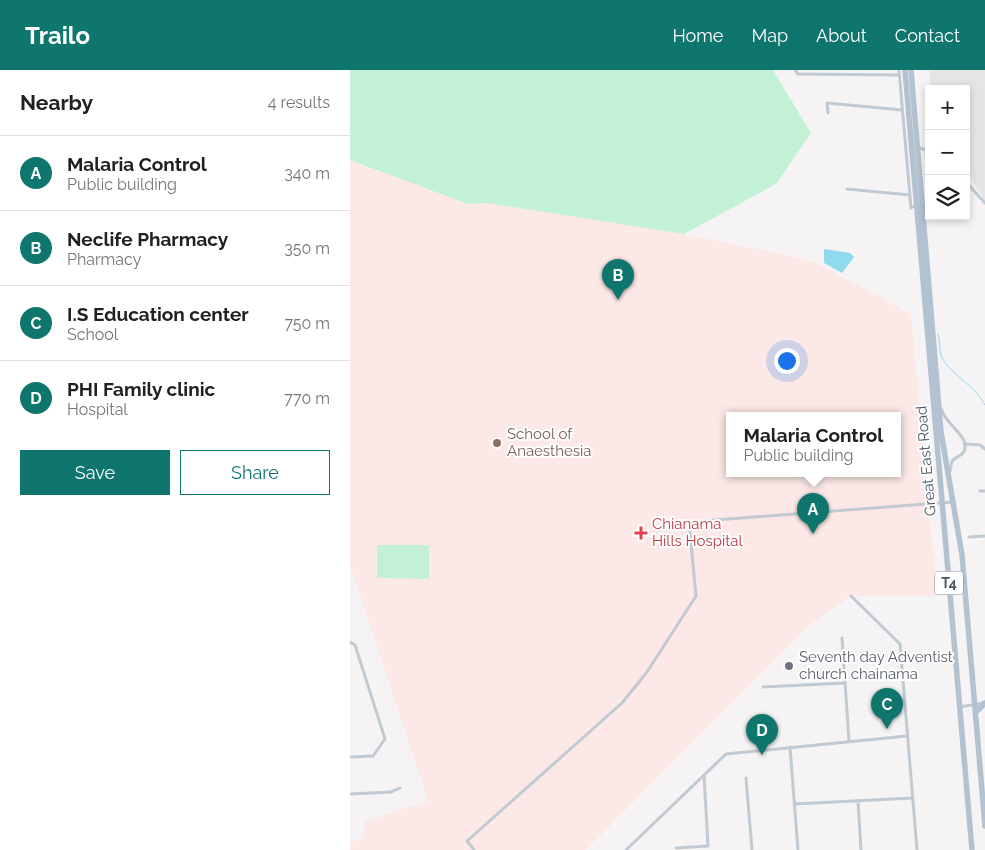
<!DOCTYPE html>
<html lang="en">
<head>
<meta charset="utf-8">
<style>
  :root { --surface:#fff; --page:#f6f6f6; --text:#202124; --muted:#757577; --line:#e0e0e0; --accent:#0f766e }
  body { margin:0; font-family:Raleway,sans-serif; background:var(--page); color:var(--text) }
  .controls { position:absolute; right:15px; top:15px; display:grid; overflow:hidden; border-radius:0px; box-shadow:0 2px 8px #0003 }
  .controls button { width:45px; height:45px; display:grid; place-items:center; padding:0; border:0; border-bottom:1px solid var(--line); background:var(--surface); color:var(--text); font:25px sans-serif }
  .you { position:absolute; left:436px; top:290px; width:18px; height:18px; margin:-12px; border:4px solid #fff; border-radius:50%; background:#1a73e8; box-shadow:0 0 0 8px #1a73e833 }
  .badge { display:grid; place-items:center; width:32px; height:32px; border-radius:50%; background:var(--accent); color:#fff; font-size:16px; font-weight:700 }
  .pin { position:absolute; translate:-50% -41px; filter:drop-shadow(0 1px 2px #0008) }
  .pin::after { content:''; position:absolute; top:26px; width:18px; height:15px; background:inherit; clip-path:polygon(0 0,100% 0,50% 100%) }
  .popup { position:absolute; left:376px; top:342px; width:175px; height:65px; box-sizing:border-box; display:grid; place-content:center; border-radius:0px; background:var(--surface); filter:drop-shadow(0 1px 4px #0005); font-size:16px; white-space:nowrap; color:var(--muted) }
  .popup b { font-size:19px; color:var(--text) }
  .popup::after { content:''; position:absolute; left:50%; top:100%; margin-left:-10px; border:10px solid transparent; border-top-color:var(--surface) }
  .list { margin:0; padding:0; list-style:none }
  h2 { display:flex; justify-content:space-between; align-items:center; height:65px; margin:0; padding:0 20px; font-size:21px }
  h2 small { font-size:16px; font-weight:400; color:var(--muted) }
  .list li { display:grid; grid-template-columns:32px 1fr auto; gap:15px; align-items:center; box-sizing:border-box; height:75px; padding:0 20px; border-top:1px solid var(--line) }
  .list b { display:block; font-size:19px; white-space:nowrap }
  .list p { margin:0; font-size:16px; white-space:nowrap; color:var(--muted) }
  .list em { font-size:16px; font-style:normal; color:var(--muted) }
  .actions { display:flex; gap:10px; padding:15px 20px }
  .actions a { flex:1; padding:11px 0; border:1px solid var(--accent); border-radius:0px; text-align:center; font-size:18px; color:var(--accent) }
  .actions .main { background:var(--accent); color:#fff }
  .icon { flex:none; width:28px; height:28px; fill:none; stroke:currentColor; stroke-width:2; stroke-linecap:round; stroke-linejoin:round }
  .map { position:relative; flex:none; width:635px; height:780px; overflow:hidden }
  header { display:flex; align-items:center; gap:30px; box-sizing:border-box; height:70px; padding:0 25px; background:var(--accent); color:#fff }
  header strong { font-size:24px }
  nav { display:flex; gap:28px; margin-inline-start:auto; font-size:18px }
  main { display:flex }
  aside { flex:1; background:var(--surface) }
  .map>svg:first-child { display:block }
  .education { fill:#e6e4e5 }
  .medical { fill:#fce8e6; fill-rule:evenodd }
  .green { fill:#c3f1d5 }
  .water { fill:#90daee }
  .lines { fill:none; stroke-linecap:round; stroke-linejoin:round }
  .stream { stroke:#90daee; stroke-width:1 }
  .minor { stroke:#c1cad2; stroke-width:3 }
  .primary { stroke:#b3c2d1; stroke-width:5.5 }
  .education-dot { fill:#8d6e63; stroke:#fff; stroke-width:2 }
  .health-dot { fill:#e0444e; stroke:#fff; stroke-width:2 }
  .worship-dot { fill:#6b7280; stroke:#fff; stroke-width:2 }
  .labels { text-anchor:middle; stroke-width:4; stroke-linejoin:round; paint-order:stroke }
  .shield { fill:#fff; stroke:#808990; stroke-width:1 }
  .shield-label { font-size:14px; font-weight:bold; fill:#4a5661 }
  .education-label { font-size:15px; fill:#785e54; stroke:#fff; text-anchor:start }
  .street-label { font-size:15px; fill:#4a5661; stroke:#fff }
  .health-label { font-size:15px; fill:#be3a42; stroke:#fff; text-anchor:start }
  .worship-label { font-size:15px; fill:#5b616d; stroke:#fff; text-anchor:start }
</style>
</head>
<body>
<header>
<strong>Trailo</strong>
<nav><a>Home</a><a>Map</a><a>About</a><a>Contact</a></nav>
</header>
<main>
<aside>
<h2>Nearby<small>4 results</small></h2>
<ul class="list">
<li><span class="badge">A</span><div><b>Malaria Control</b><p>Public building</p></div><em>340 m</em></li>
<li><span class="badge">B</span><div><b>Neclife Pharmacy</b><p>Pharmacy</p></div><em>350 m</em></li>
<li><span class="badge">C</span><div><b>I.S Education center</b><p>School</p></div><em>750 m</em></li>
<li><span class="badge">D</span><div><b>PHI Family clinic</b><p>Hospital</p></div><em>770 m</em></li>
</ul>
<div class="actions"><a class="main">Save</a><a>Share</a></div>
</aside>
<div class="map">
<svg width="635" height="780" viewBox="0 0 635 780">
  <rect width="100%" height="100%" fill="#f5f3f3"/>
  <path class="education" d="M579,0H635V132L616,99V19H582Z"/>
  <path class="medical" d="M0,90L118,134L138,133L334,164L436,185L468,194L561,244L587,526H501L458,556L236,780H0V772L14,768V752L78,731L0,495ZM379,345H547V403H379Z"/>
  <path class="green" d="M0,0H423L461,63L426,114L334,164L138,133L118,134L0,90Z
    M27,475H79V509L27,508Z"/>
  <path class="water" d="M474,179L500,183L504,187L492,203L474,193Z"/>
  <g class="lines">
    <path class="stream" d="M588,264C591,274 588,283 594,291C606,309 626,316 635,335"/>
    <path class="minor" d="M445,0L448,4L549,5
      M549,0L561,138L566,135
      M478,43L477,33L552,40
      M567,77L579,81
      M616,112L635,133
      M497,119L560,125
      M592,340C594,354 625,369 612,384C609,386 605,388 602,391L600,401
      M614,374L630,375L635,379
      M630,421H635
      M619,467L635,466
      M501,526L550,574L567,780
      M492,568L499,671
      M0,572L5,575L35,669L23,686L0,687
      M413,617L495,613
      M610,637L633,633
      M440,677L448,780
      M396,708L402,780
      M0,724L41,722L50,718
      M508,731L511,780
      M444,734L563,728
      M326,778L358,776L354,705
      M124,780L117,771L272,633L297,602L346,526L339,452L602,432
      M276,780L376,684L557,666"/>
    <path class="primary" d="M555,0L622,780
      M561,0L591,362L612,485L635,756
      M626,642L635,633"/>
  </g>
  <circle class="education-dot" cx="147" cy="373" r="5"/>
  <path class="health-dot" d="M288.5 455.5h5v5h5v5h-5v5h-5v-5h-5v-5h5z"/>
  <circle class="worship-dot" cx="439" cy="596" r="5"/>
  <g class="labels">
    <rect class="shield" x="585" y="501.5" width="28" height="23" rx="4"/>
    <g class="shield-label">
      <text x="599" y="518">T4</text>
    </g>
    <g class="education-label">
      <text x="157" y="369">School of<tspan x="157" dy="17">Anaesthesia</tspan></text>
    </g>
    <g class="street-label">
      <text transform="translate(576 391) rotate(-95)" y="5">Great East Road</text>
    </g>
    <g class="health-label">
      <text x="302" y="459">Chianama<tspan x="302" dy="17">Hills Hospital</tspan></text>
    </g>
    <g class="worship-label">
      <text x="449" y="592">Seventh day Adventist<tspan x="449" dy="17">church chainama</tspan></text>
    </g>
  </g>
</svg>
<div class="controls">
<button>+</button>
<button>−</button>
<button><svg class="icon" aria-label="layers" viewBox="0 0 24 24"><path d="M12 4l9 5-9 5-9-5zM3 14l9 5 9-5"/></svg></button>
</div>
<div class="you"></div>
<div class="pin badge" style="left:463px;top:464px">A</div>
<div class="popup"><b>Malaria Control</b>Public building</div>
<div class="pin badge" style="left:268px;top:230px">B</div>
<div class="pin badge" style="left:537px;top:659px">C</div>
<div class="pin badge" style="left:412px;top:685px">D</div>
</div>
</main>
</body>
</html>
